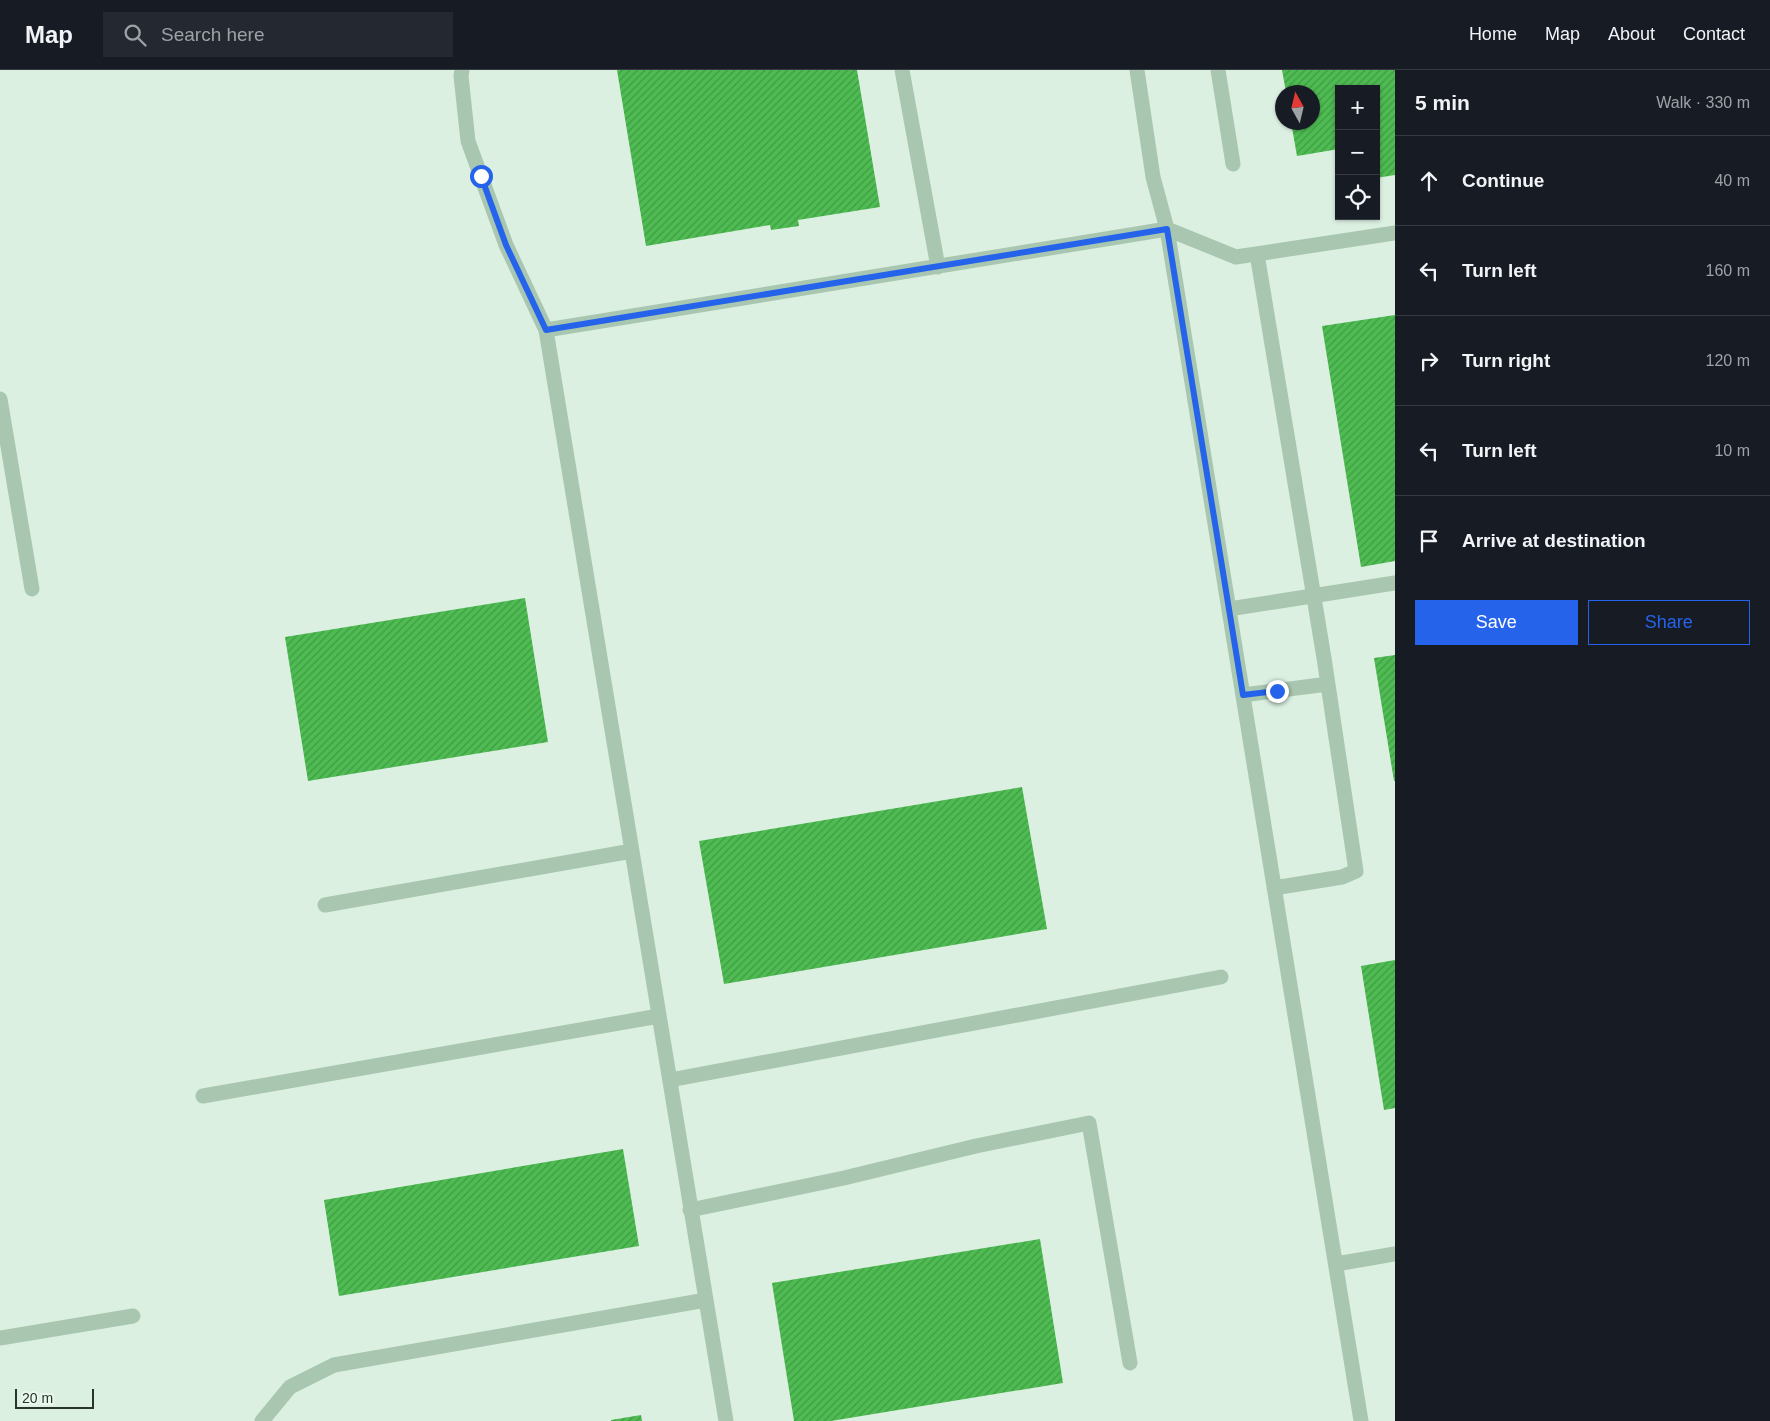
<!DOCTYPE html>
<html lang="en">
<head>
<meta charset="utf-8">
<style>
  :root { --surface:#171b24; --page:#242831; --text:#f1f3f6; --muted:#9ea1a6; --line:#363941; --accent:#2563eb }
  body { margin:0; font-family:Arial,sans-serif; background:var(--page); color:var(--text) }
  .controls { position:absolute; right:15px; top:15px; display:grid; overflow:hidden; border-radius:0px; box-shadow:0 1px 4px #0004 }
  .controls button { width:45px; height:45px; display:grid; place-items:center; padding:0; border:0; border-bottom:1px solid var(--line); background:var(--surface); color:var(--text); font:25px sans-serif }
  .compass { position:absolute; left:1275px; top:15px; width:45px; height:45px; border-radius:50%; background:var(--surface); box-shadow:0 1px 4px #0004; rotate:352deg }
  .scale { position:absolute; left:15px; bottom:12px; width:79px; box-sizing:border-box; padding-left:5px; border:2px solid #283429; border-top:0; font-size:14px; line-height:18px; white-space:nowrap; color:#283429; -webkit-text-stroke:4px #e8f8ed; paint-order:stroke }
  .stop { position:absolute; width:15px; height:15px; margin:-11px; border:4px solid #2563eb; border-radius:50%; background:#fff }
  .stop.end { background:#2563eb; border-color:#fff; box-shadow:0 1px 5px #0008 }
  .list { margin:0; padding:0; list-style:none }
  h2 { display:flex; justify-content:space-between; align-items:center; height:65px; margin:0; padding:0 20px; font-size:21px }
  h2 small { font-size:16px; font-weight:400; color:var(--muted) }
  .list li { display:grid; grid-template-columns:32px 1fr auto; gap:15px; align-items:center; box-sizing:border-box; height:90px; padding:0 20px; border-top:1px solid var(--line) }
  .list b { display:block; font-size:19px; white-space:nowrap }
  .list em { font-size:16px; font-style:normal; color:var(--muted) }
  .actions { display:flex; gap:10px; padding:15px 20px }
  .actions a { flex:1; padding:11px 0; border:1px solid var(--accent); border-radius:0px; text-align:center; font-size:18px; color:var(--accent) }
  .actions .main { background:var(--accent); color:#fff }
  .icon { flex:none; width:28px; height:28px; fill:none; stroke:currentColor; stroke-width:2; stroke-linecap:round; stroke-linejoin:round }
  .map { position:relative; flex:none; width:1395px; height:1351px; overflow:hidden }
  header { display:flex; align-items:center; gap:30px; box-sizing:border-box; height:70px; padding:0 25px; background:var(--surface); border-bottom:1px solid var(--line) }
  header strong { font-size:24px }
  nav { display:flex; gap:28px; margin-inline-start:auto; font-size:18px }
  .search { width:350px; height:45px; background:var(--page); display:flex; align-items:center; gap:12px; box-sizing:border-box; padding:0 18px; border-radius:0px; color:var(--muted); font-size:19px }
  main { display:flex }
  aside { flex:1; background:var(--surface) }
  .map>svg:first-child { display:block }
  .building { fill:url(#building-hatch) }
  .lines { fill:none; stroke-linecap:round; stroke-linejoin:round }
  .minor { stroke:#a9c7b0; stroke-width:15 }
  .route { stroke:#2563eb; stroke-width:6 }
</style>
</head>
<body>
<header>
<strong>Map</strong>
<div class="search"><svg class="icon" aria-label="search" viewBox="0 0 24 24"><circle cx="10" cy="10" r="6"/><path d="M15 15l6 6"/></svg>Search here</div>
<nav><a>Home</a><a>Map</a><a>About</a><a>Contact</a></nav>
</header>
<main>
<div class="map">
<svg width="1395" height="1351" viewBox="0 0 1395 1351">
  <defs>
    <pattern id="building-hatch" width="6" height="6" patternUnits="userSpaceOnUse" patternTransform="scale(1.25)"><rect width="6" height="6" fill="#4ebc52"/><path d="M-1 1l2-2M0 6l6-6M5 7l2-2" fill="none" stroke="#419a44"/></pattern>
  </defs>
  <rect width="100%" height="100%" fill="#dcf0e2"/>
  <path class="building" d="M617,0H857L880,137L798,150L799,156L771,160L770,155L646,176Z
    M1282,0H1395V105L1376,108V19H1339V79L1297,86L1291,52H1312V22H1286Z
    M1395,245V491L1361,497L1322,256Z
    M525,528L548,672L308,711L285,567Z
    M1395,585V711H1394L1374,588Z
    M1022,717L1047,859L724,914L699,771Z
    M1395,890V1038L1384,1040L1361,896Z
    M623,1079L639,1176L339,1226L324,1130Z
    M1040,1169L1063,1313L831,1351H794L772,1213Z
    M641,1345L642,1351H611V1350Z"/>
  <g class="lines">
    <path class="minor" d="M462,0L461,6L468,71L506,175L546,260
      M902,0L938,197
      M1137,0L1153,107L1167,159L1236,187L1395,163
      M1218,0L1233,94
      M1257,184L1324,588L1356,801L1342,807L1274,818
      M0,329L32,519
      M1229,539L1395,513
      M1243,625L1328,614
      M325,835L632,781
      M670,1010L1221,907
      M203,1026L659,946
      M690,1140L844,1108L976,1076L1089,1053L1130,1293
      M1336,1194L1395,1184
      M0,1268L133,1246
      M262,1351L290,1317L334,1295L706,1230
      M726,1351L546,260L1167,159L1361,1351"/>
  </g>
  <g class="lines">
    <path class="route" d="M481,106L506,175L546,260L1167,159L1243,625L1277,621"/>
  </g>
</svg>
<div class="controls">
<button>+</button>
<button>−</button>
<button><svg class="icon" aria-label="locate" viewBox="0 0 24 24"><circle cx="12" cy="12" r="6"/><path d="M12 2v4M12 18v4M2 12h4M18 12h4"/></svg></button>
</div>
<svg class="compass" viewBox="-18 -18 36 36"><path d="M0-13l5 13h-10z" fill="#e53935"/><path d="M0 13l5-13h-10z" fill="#9ea1a6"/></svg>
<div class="scale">20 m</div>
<div class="stop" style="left:481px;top:106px"></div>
<div class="stop end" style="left:1277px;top:621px"></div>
</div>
<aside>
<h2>5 min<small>Walk · 330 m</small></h2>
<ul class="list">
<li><svg class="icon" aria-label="ahead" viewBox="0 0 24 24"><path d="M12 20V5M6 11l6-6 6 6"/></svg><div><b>Continue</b></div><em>40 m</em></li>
<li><svg class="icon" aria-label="left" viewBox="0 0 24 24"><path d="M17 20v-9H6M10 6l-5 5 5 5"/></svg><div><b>Turn left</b></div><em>160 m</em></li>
<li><svg class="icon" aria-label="right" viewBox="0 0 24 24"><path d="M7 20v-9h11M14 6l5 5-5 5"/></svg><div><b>Turn right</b></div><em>120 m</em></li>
<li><svg class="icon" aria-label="left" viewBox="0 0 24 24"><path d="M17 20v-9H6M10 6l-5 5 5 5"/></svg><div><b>Turn left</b></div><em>10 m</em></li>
<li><svg class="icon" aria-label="arrive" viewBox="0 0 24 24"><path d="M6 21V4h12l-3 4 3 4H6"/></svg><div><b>Arrive at destination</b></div></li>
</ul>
<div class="actions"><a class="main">Save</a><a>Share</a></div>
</aside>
</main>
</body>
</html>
